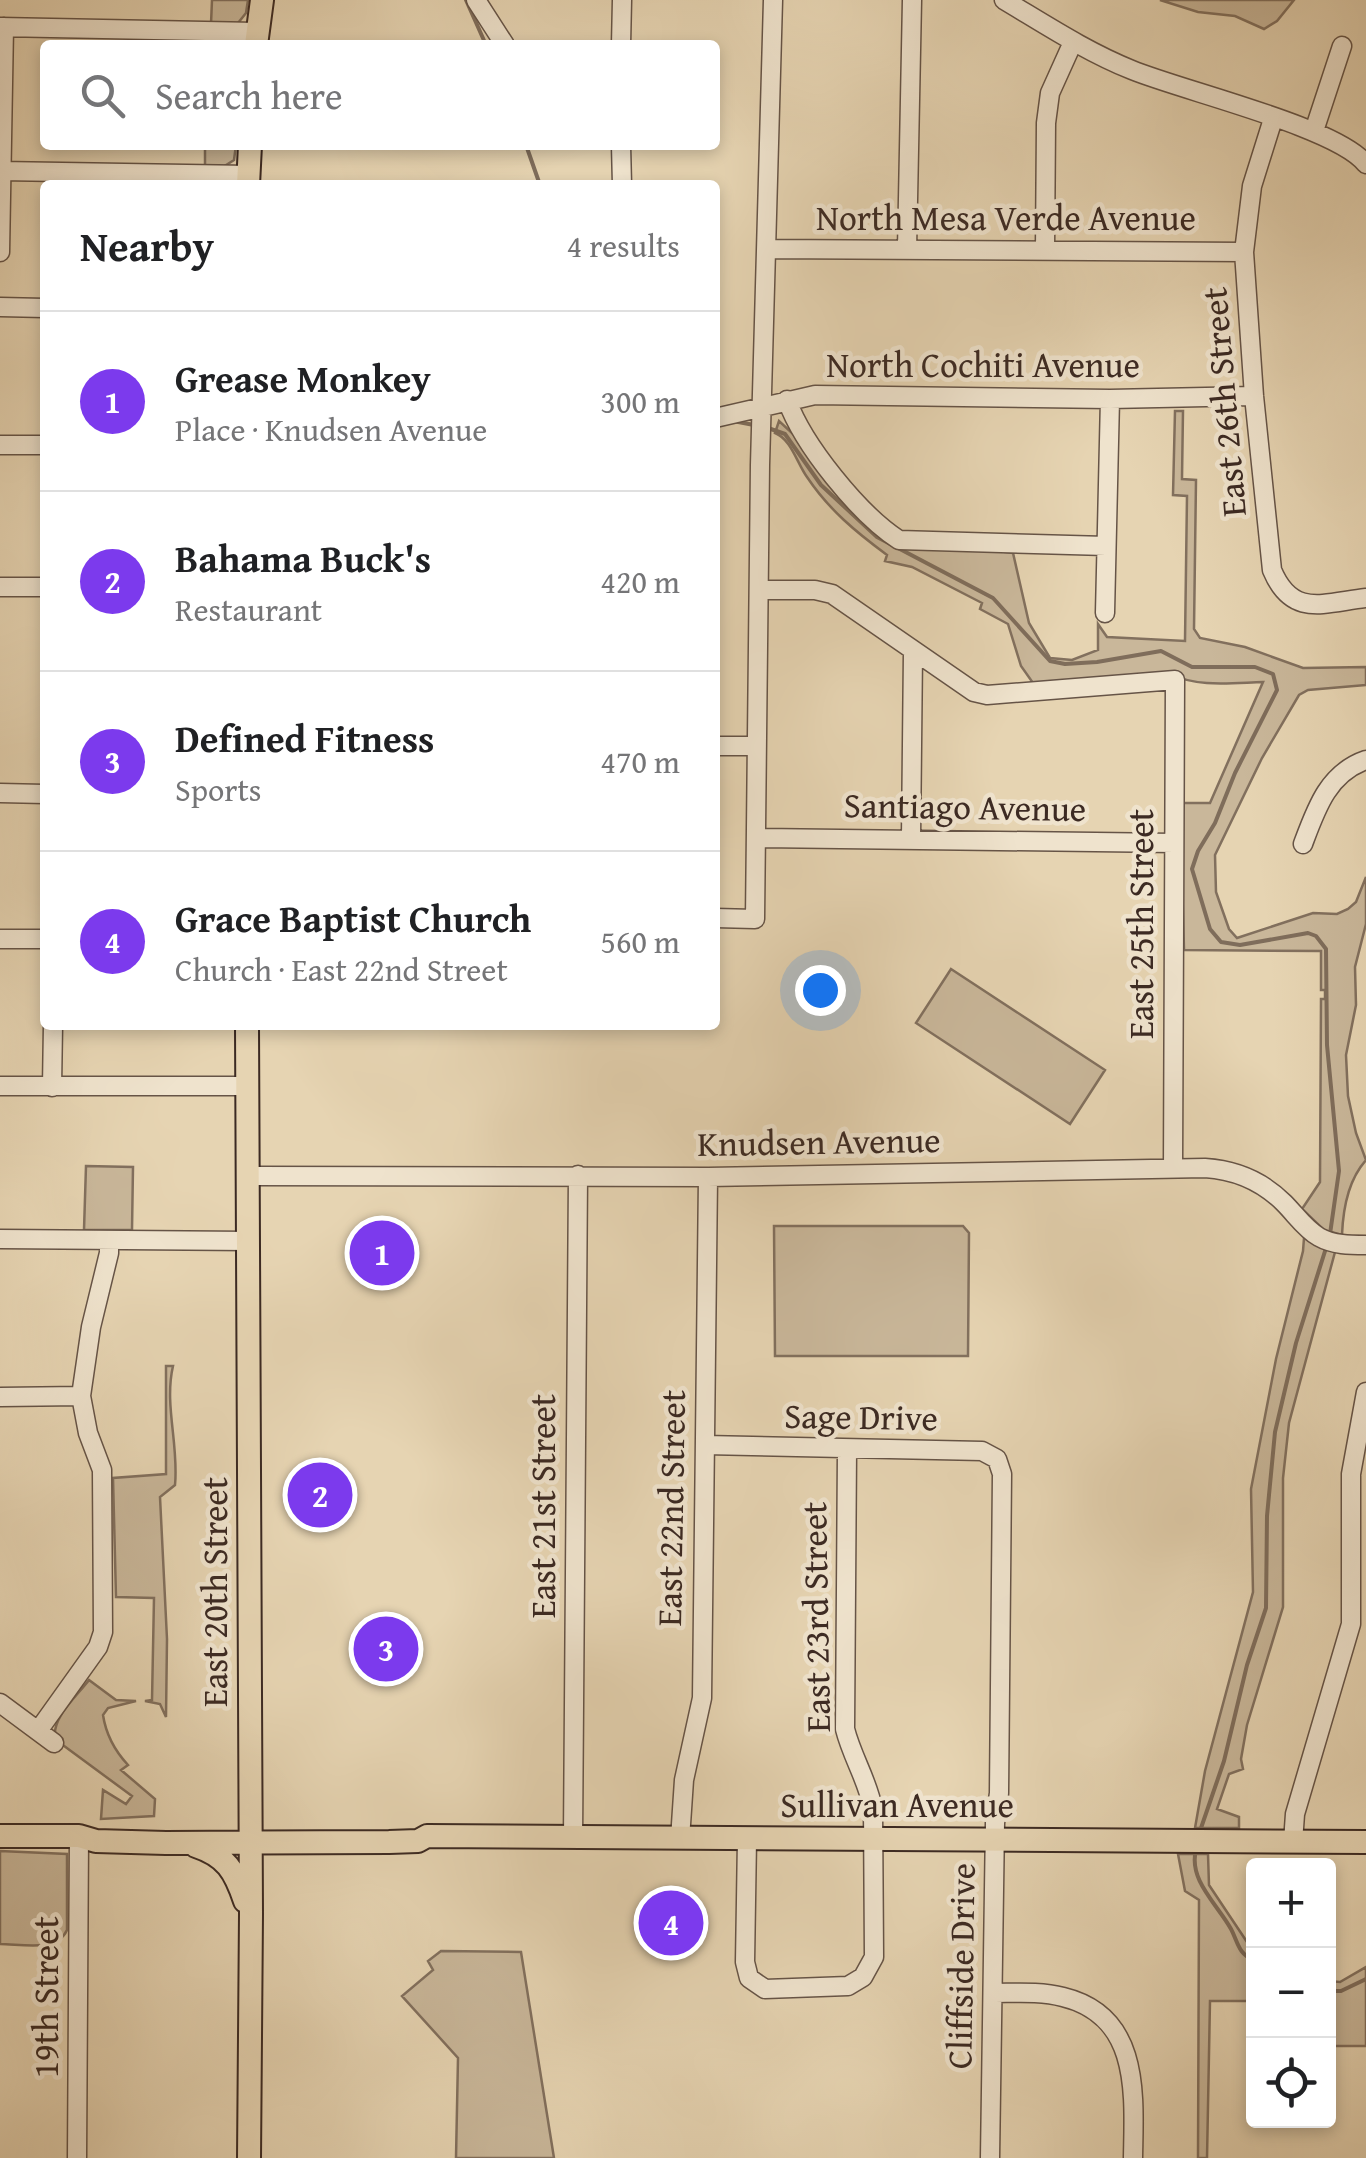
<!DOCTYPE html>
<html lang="en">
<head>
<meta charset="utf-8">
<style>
  :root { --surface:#fff; --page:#f6f6f6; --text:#202124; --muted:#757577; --line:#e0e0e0; --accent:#7c3aed }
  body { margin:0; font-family:"Gentium Book Plus",serif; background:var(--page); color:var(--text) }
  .controls { position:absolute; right:30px; bottom:30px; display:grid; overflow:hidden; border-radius:10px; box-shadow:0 5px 15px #0003 }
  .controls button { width:90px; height:90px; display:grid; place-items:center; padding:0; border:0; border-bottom:2px solid var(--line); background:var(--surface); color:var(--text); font:50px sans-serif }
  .you { position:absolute; left:820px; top:990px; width:35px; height:35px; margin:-25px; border:8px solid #fff; border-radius:50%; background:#1a73e8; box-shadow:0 0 0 15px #1a73e833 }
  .badge { display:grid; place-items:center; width:65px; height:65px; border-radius:50%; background:var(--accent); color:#fff; font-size:32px; font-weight:700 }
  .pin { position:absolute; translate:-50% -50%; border:5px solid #fff; box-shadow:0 2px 10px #0006 }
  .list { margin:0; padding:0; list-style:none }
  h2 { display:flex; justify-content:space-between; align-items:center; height:130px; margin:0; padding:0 40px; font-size:42px }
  h2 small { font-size:32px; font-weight:400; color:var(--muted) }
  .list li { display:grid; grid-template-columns:65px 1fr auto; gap:30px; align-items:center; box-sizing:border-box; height:180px; padding:0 40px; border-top:2px solid var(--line) }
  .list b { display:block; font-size:38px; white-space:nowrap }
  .list p { margin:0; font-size:32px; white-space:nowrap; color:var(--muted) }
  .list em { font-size:32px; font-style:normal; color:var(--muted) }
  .icon { flex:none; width:55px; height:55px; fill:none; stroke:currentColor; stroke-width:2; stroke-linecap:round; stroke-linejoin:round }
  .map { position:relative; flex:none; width:1366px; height:2158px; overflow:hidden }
  .search { position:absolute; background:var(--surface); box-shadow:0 5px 15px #0003; left:40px; top:40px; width:680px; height:110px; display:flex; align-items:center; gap:25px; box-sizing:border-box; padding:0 35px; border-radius:10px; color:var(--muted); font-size:38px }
  .panel { position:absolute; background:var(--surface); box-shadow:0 5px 15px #0003; left:40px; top:180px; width:680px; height:850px; border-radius:10px }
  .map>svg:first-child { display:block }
  .green { fill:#c9b79a; stroke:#82705e; stroke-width:2.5 }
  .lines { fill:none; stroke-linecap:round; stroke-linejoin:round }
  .stream { stroke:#7f6d5b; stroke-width:4 }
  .minor-casing { stroke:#665447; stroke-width:21 }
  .major-casing { stroke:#3c2a23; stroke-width:26 }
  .minor { stroke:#efe3cd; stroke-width:18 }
  .major { stroke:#e6d4b2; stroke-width:22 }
  .labels { text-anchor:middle; stroke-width:9; stroke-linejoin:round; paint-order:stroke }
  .street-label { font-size:35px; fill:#3c2a23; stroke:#efe3cd }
</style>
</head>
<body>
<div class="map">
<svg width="1366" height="2158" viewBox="0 0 1366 2158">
  <rect width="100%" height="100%" fill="#e6d4b2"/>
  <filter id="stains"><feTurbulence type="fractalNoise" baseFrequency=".002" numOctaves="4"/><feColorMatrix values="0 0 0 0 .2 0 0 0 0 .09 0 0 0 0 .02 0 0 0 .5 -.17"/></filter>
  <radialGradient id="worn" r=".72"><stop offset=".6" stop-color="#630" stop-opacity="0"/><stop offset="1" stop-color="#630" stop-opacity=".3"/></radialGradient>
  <path class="green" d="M212,0H248L246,13L238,23L211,24Z
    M1160,0H1294L1277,21L1264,29L1235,16L1198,12Z
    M205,145H236L234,160L223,167H205Z
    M1175,411H1183L1182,479L1196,480L1194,629L1200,638L1245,647L1303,668L1366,667V685L1308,690L1299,695L1262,758L1215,855L1216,892L1229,929L1237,938L1313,913L1337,914L1348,909L1356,902L1366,877V924L1355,967L1356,1005L1346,1055L1348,1096L1356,1133L1366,1160C1348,1180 1343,1208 1342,1235L1324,1230L1302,1209L1320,1182L1321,999H1325V990H1321V951L1184,950L1180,803H1210L1263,682C1231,683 1198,688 1168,673L1033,683L1021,666L1008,624L980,609L982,603L912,567L885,561L887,555C856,532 829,510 807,477C797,463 791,439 775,433L779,421L804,444L884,536L1013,553L1029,623L1050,658L1072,660L1098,650V624L1107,637L1185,641L1187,496L1173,495Z
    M951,969L1105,1070L1070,1124L916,1023Z
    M86,1166L133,1167L132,1230H84Z
    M774,1226H963L969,1233L968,1356H775Z
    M1304,1238L1335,1252L1289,1423L1283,1478V1607L1247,1725L1241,1759L1243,1769L1229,1774L1217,1809L1239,1817V1828H1195L1205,1771L1253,1592L1251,1489L1276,1359L1303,1251Z
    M166,1366H173C164,1405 179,1445 175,1485L160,1497L167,1639L166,1717L160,1704L145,1701L152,1700L154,1598L116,1597L113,1478L166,1474Z
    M89,1680L116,1700L136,1701L108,1708L103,1715C106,1735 115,1751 128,1765L121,1770L155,1799L154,1816L101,1819L103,1790L126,1804L132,1796L56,1740C49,1720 77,1696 89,1680Z
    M0,1851L67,1854V1930C57,1953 21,1944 0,1944Z
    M1178,1854H1208L1209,1885L1253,1951V2001H1210L1207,2158H1198L1199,1900L1185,1891Z
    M441,1951L521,1952L554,2158H456L458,2058L402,1996L433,1970L428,1961Z
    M1366,1967V2046H1333V2103H1329V1981L1340,1982Z"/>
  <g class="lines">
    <path class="stream" d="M466,0L486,45
      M526,145L540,185
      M733,421L754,425
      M768,428L785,434L821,485L877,537L993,598L1050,661L1065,664L1097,662L1161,651L1192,667H1255L1273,674L1277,690L1235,773L1215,823L1198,851L1192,869L1210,929L1221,942L1240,945L1308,933L1316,936L1326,949L1327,1045L1339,1171L1330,1234
      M1200,1831L1224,1761L1247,1665L1266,1608L1267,1516L1275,1432L1296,1343L1326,1248
      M1196,1850C1188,1880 1218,1905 1231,1929C1238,1942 1238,1954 1254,1960
      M1328,1991H1341L1366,1979"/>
    <g class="minor-casing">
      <path id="minor" d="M476,0L505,45
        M1004,0C1046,25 1087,52 1132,70C1183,91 1337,127 1366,164
        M0,27L257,32
        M621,45L622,0
        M1273,119L1252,186L1244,252L1254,396L1272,570C1292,618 1323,603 1366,598
        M1314,131L1342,46
        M621,145L622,185
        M0,171L249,175
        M768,249L1244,252
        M907,249L912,0
        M1045,249L1046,123L1050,93L1073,42
        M0,252L4,27
        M0,307L45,308
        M787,400C803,445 859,514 899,540L1106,546
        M715,418L815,395L1110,399L1254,396
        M0,445H45
        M0,587H45
        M759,590H815L832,594L974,692L987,695L1175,680L1173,1169
        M1105,613L1110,399
        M715,746H757
        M0,793L45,794
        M756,838L1174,843
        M911,838L913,652
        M1303,844C1316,809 1328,773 1366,760
        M715,918L755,919L760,465L773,0
        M0,939H45
        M0,1086H248
        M52,1087L53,1025
        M249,1176L708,1177L1205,1168C1236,1170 1263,1182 1284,1203C1296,1215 1305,1229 1319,1237C1333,1245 1350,1245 1366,1245
        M0,1239L249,1241
        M0,1397L81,1396
        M705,1445L982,1451L997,1459L1002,1474L999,1793L995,1823L990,2158
        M0,1703L54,1743
        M38,1731L98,1647L103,1632L102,1470L88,1433L81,1396L91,1327L109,1253V1240
        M573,1838L578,1175
        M680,1839L684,1780L702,1698L708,1177
        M747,1839L745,1962L749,1978L765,1989L848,1986L863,1977L874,1957L873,1809C868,1781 852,1757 845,1729L847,1450
        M1293,1842L1295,1814L1351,1624V1474L1366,1392
        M993,1993C1016,1993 1040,1991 1063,1997C1141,2016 1134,2095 1133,2158
        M77,2158L79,1836"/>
    </g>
    <g class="major-casing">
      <path id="major" d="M256,45L262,0
        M248,185L250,145
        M247,1025L251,1914L249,2158
        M0,1836H79L96,1841L166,1843L389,1842L418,1841L427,1836L1366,1842
        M196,1846C226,1856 235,1871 245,1901"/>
    </g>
    <use href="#minor" class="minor"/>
    <use href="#major" class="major"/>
  </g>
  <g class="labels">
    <g class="street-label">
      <text x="1006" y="230">North Mesa Verde Avenue</text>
      <text x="983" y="377">North Cochiti Avenue</text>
      <text transform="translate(1224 402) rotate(-95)" y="12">East 26th Street</text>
      <text transform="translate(965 807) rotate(1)" y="12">Santiago Avenue</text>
      <text transform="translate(1141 924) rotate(-90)" y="12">East 25th Street</text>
      <text transform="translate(819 1142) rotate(-1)" y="12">Knudsen Avenue</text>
      <text transform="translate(861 1417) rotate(1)" y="12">Sage Drive</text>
      <text transform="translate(543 1506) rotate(-90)" y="12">East 21st Street</text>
      <text transform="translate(671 1508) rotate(-89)" y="12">East 22nd Street</text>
      <text transform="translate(215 1592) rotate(-90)" y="12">East 20th Street</text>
      <text transform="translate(816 1617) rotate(-91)" y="12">East 23rd Street</text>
      <text x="897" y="1817">Sullivan Avenue</text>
      <text transform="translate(961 1966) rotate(-89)" y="12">Cliffside Drive</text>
      <text transform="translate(46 1997) rotate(-90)" y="12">19th Street</text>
    </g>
  </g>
  <rect width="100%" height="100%" filter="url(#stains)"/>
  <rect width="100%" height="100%" fill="url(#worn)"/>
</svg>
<div class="controls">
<button>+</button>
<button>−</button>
<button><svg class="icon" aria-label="locate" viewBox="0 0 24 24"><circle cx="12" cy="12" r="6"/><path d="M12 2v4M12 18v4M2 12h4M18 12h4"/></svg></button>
</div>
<div class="you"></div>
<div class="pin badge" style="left:382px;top:1253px">1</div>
<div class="pin badge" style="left:320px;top:1495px">2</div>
<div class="pin badge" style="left:386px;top:1649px">3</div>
<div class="pin badge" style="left:671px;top:1923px">4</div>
<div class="search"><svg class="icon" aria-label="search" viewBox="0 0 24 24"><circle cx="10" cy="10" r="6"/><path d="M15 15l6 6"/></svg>Search here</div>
<section class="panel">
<h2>Nearby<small>4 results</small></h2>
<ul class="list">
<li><span class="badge">1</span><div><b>Grease Monkey</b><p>Place · Knudsen Avenue</p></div><em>300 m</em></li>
<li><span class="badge">2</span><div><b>Bahama Buck's</b><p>Restaurant</p></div><em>420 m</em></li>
<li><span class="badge">3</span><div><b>Defined Fitness</b><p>Sports</p></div><em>470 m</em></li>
<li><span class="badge">4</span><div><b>Grace Baptist Church</b><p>Church · East 22nd Street</p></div><em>560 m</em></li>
</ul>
</section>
</div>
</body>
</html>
